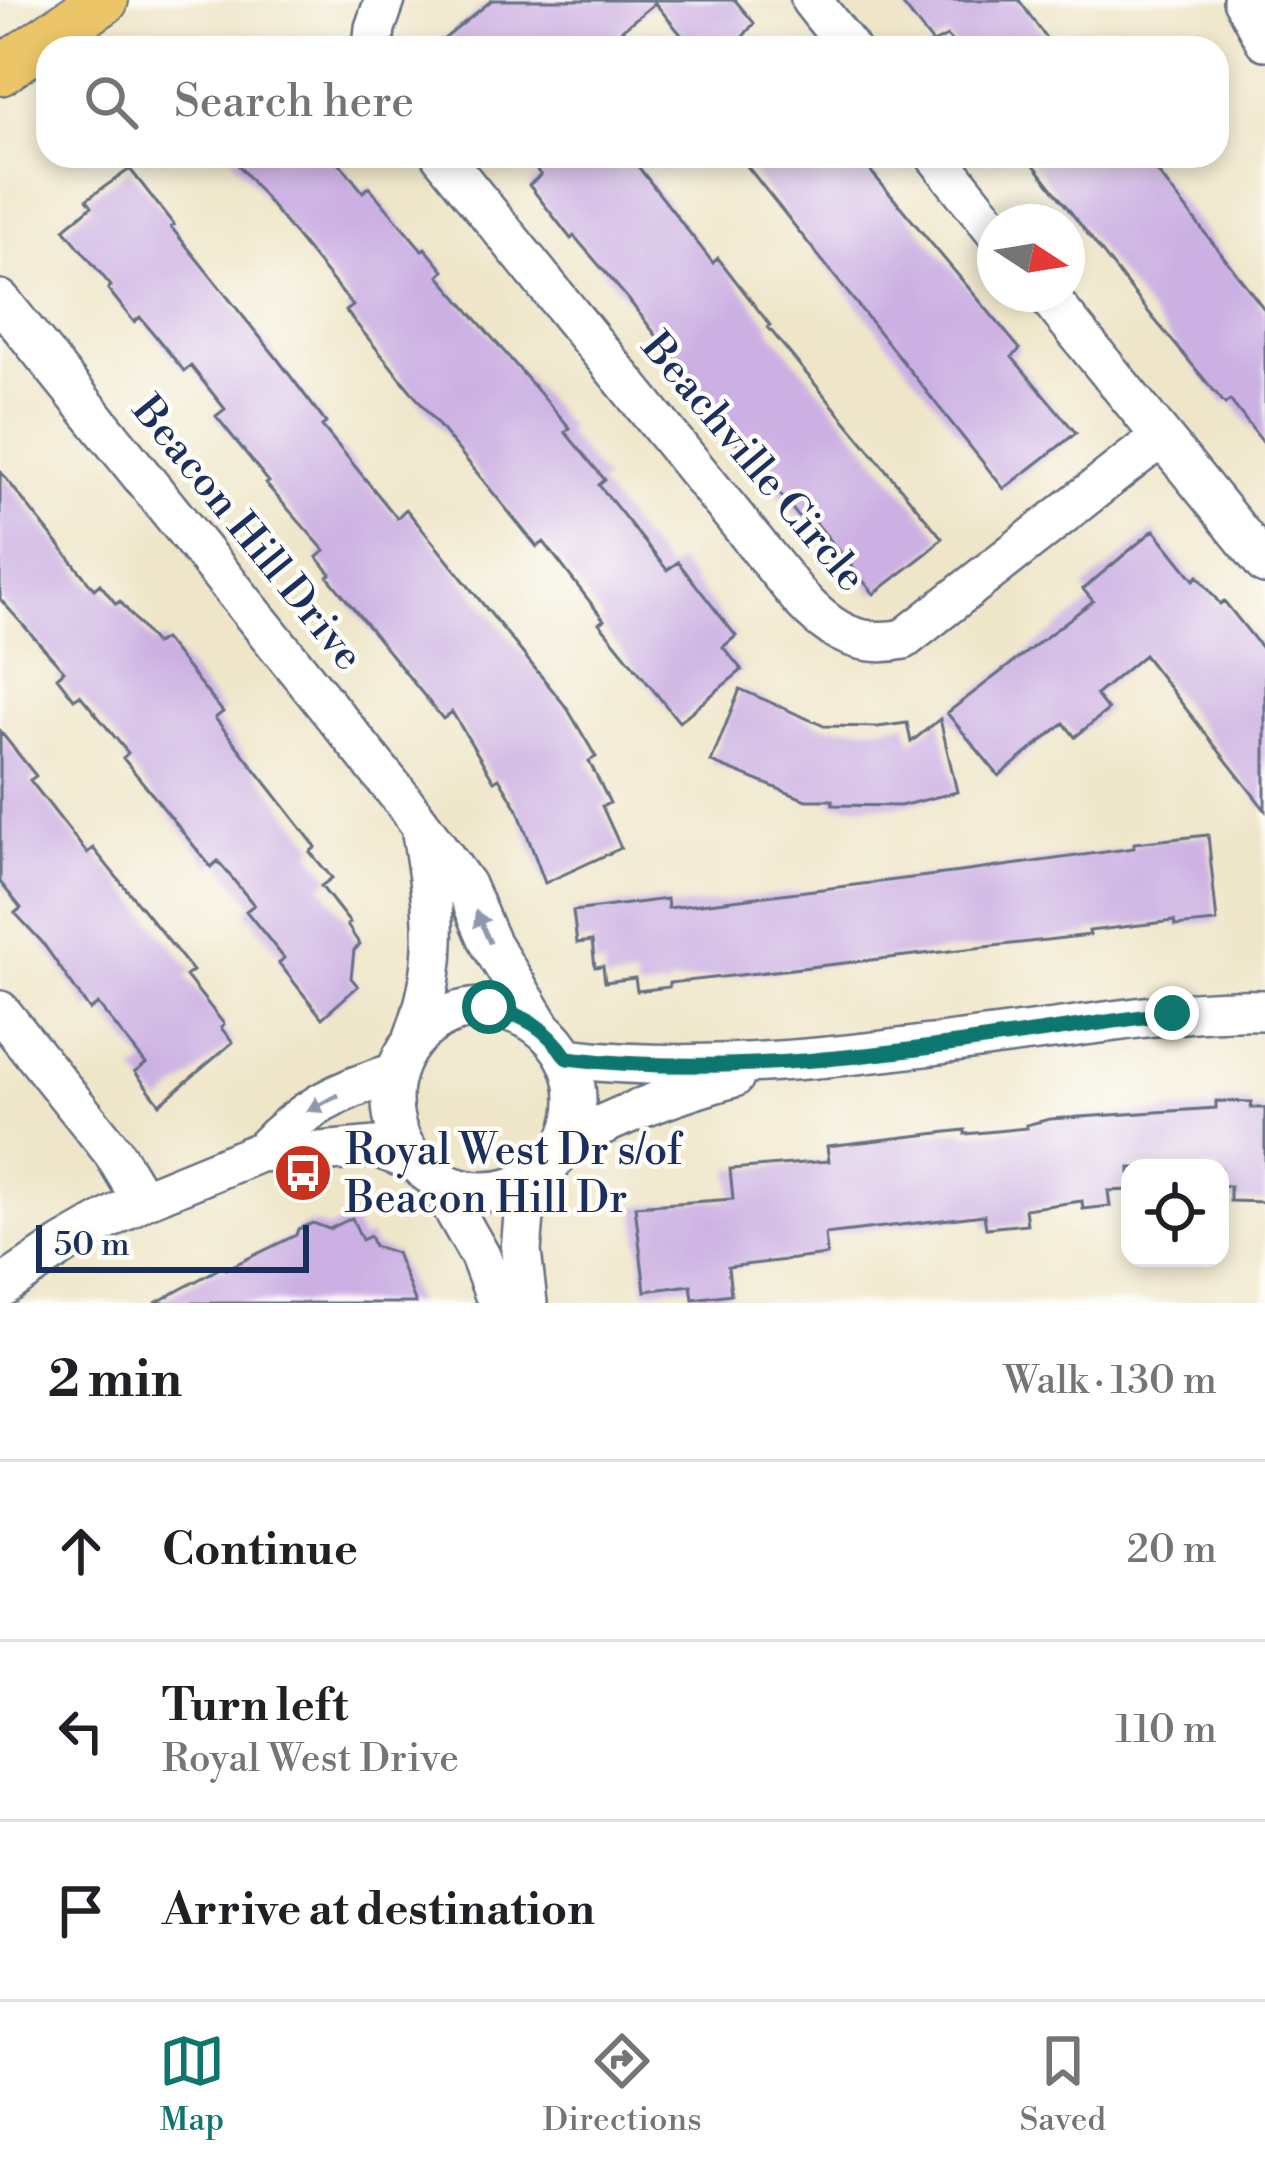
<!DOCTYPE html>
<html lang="en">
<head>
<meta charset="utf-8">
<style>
  :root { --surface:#fff; --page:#f6f6f6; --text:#202124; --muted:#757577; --line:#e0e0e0; --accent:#0f766e }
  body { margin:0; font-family:"Libre Bodoni",serif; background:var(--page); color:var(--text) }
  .controls { position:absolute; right:36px; bottom:36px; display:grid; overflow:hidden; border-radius:24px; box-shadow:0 6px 18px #0003 }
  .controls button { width:108px; height:108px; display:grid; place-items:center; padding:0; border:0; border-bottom:3px solid var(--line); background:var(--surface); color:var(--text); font:60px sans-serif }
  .compass { position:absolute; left:977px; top:204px; width:108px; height:108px; border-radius:50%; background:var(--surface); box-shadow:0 6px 18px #0003; rotate:102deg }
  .scale { position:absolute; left:36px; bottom:30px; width:273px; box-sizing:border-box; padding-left:12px; border:6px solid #1b2f5e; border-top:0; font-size:33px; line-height:42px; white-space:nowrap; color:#1b2f5e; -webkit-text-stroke:9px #fdfcf7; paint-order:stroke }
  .stop { position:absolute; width:36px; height:36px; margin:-27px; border:9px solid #0f766e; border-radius:50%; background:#fff }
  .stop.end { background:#0f766e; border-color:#fff; box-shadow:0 3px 12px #0008 }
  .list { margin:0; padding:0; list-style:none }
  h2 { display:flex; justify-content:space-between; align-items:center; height:156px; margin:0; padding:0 48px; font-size:51px }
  h2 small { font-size:39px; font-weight:400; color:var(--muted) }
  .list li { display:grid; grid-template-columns:78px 1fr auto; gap:36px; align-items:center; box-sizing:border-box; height:180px; padding:0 48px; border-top:3px solid var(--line) }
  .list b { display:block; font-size:45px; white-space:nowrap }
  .list p { margin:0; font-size:39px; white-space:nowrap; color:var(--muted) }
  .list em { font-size:39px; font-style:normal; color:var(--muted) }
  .icon { flex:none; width:66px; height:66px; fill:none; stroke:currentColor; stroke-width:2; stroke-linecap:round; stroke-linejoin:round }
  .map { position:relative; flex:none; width:1265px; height:1303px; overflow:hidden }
  .search { position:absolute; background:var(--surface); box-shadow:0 6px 18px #0003; left:36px; right:36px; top:36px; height:132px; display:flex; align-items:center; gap:30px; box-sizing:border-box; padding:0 42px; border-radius:36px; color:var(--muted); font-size:45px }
  .sheet { height:696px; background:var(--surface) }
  nav { display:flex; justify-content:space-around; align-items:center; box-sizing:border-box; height:168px; border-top:3px solid var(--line); background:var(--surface); font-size:33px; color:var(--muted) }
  nav a { display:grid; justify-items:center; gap:6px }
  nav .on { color:var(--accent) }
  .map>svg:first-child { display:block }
  .building { fill:#ccb0e3 }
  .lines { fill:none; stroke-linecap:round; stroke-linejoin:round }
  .minor-casing { stroke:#656f83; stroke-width:44 }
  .major-casing { stroke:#656f83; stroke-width:52 }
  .minor { stroke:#fff; stroke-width:39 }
  .major { stroke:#ecc569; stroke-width:48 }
  .oneway { fill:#8d97ae }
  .route { stroke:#0f766e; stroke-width:15 }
  .labels { text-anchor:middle; stroke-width:9; stroke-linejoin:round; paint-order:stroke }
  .street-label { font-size:42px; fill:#1b2f5e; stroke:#fdfcf7 }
  .poi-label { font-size:42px; fill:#1b2f5e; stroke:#fdfcf7; text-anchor:start }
</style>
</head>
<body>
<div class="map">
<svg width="1265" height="1303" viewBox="0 0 1265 1303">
  <rect width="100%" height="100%" fill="#fdfcf7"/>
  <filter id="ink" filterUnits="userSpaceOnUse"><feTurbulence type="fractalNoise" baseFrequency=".00833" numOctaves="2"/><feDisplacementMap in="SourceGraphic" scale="24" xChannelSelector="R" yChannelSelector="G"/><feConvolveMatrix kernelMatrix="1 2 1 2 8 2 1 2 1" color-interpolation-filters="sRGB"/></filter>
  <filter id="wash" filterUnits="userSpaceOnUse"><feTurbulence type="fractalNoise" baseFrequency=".004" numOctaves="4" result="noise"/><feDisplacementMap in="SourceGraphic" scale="48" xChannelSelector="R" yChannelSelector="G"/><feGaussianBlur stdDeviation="2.7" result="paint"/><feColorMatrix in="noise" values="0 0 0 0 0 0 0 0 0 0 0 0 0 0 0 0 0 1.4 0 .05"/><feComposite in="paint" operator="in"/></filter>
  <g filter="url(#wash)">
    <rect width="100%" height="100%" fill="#efe6c9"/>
    <g id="blocks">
      <path class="building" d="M492,0H735L754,23L734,48H692L655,3L602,46L592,34L574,48H433Z
        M899,0H1019L1053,48H957L947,36L933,43Z
        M231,156H334L363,192L369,187L422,250L425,248L444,271L439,276L570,428L565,432L605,480L599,485L667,570L678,562L736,636L723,647L742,670L679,722L599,623L604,620L544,542L537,547L346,311L353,306Z
        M553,156H630L713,263L718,258L770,325L768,327L942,538L928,552L874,594L816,523L809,529L701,400L704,398L629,300L574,236L571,239L529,185L541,175L536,169Z
        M739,156H858L1020,349L1012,357L1076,433L1004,489Z
        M1027,156H1145L1265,310V445L1230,400L1225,404L1154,319Z
        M130,169L174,225L171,227L276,357L326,423L322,426L397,518L406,509L567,708L596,757L589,761L610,803L602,806L621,848L545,883L517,808L499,778L494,781L452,712L443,719L328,577L331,574L317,557L325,551L266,484L269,482L216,416L225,409L191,366L184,371L140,317L134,322L108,289L111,286L64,229L92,206L87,199Z
        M0,471L94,589L100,584L116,604L120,601L155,644L164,639L223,712L215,718L316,847L310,852L332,878L321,886L350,923L347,925L360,945L354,950L351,978L358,986L322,1018L279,963L284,958L246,911L254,905L218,861L211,867L123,758L128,753L80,695L74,699L57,677L64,671L0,599Z
        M1154,530L1194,580L1198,576L1220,604L1224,601L1265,652V810L1144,655L1096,695L1108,710L1075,737L1064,723L999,776L947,713L1093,601L1083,589Z
        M740,689L824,726L878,727L907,723L911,742L940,719L957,792L900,806L833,805L832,800H806L711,762Z
        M0,731L36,776L30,780L87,853L93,848L193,971L186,976L224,1024L221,1028L233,1042L160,1104L135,1072L146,1064L98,1004L90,1010L42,942L15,913L21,908L0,882Z
        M1208,835L1217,922L1175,926L1174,921L1089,931L1090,935L669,983V987L637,991L635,978L605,982L603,966L595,967L592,941L577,943L573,911L667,899L668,908L968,871L1134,848V843Z
        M1216,1101L1252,1102L1251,1108H1265V1202L1230,1201V1186L1220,1185V1168H1130V1190L1108,1191L1110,1206L1083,1209L1082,1201L1025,1209L1027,1224L986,1228L984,1215L825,1234L827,1255L728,1267L731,1294L693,1299L691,1285L645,1291L635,1206L733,1199L730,1169L829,1161L827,1146L965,1130V1134L1027,1128L1026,1125L1050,1119L1216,1108Z
        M352,1218L362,1240L370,1236L374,1246L396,1253L416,1303H155L224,1266L226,1269L296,1235L298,1229L313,1223L329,1229Z"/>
    </g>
  </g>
  <g filter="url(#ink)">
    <use href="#blocks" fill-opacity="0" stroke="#656f83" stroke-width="3"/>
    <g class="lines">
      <g class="minor-casing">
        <path id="minor" d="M811,0L849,48
          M1243,0L1265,40
          M373,48L375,28L385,0
          M442,156L800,598C829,630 859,649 904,639L1161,437
          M936,156L995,230
          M1046,294L1265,564
          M0,300L401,798L465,885L490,943L542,1028
          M392 1100a92 92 0 1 1 184 0a92 92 0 1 1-184 0Z
          M0,1011L113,1152L142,1200
          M413,1040C442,966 435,910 422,833
          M567,1058C728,1078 894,1049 1054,1029C1124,1020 1194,1008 1265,1010
          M567,1142C621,1114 676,1093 734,1077
          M262,1151C300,1110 342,1088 396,1073
          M437,1180L480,1256L498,1303
          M0,1288L65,1244L142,1200L262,1151L298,1154L376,1147L417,1163
          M527,1303L521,1251L524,1216L543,1171"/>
      </g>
      <g class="major-casing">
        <path id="major" d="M0,71L104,0"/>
      </g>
      <use href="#minor" class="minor"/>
      <use href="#major" class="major"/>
    </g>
    <defs><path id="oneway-solid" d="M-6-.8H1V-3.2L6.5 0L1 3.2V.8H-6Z" transform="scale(3)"/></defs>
    <g class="oneway">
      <use href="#oneway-solid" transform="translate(483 927) rotate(-114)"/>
      <use href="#oneway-solid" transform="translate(323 1103) rotate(153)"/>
    </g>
  </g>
  <g class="lines" filter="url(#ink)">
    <path class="route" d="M489,1007C525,1015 547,1028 567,1058C766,1083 974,1039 1172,1013"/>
  </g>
  <defs>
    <g id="bus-disc" transform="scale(3)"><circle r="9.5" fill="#c8321e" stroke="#fdfcf7"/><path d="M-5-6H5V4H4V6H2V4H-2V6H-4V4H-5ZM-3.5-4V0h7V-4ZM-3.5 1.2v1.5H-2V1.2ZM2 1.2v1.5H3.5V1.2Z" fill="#fff"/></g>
  </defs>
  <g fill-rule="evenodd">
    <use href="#bus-disc" x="303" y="1173"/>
  </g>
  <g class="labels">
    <g class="street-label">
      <text transform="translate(755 461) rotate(50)" y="15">Beachville Circle</text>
      <text transform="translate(249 532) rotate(51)" y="15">Beacon Hill Drive</text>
    </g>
    <g class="poi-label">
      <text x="345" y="1164">Royal West Dr s/of<tspan x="345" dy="48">Beacon Hill Dr</tspan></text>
    </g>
  </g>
</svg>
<div class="controls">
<button><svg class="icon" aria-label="locate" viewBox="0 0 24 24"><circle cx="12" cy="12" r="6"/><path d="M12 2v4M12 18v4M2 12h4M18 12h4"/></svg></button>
</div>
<svg class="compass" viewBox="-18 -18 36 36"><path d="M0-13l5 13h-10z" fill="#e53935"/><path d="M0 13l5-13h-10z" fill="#757577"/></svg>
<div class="scale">50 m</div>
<div class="stop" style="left:489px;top:1007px"></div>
<div class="stop end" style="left:1172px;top:1013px"></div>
<div class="search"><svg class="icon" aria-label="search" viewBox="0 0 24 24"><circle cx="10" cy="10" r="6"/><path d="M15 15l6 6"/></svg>Search here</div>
</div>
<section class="sheet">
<h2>2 min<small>Walk · 130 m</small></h2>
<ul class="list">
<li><svg class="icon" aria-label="ahead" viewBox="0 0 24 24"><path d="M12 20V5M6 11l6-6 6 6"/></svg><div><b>Continue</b></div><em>20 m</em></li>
<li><svg class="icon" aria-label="left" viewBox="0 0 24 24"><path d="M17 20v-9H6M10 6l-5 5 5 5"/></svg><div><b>Turn left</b><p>Royal West Drive</p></div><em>110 m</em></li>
<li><svg class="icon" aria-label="arrive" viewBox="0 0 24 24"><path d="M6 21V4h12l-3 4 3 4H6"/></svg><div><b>Arrive at destination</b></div></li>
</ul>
</section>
<nav>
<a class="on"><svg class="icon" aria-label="map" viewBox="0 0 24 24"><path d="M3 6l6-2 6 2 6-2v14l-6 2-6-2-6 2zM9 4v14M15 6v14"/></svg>Map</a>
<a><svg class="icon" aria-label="directions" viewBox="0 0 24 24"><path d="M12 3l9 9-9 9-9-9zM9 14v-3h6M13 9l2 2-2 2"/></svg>Directions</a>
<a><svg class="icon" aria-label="saved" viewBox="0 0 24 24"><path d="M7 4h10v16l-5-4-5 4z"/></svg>Saved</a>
</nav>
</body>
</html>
